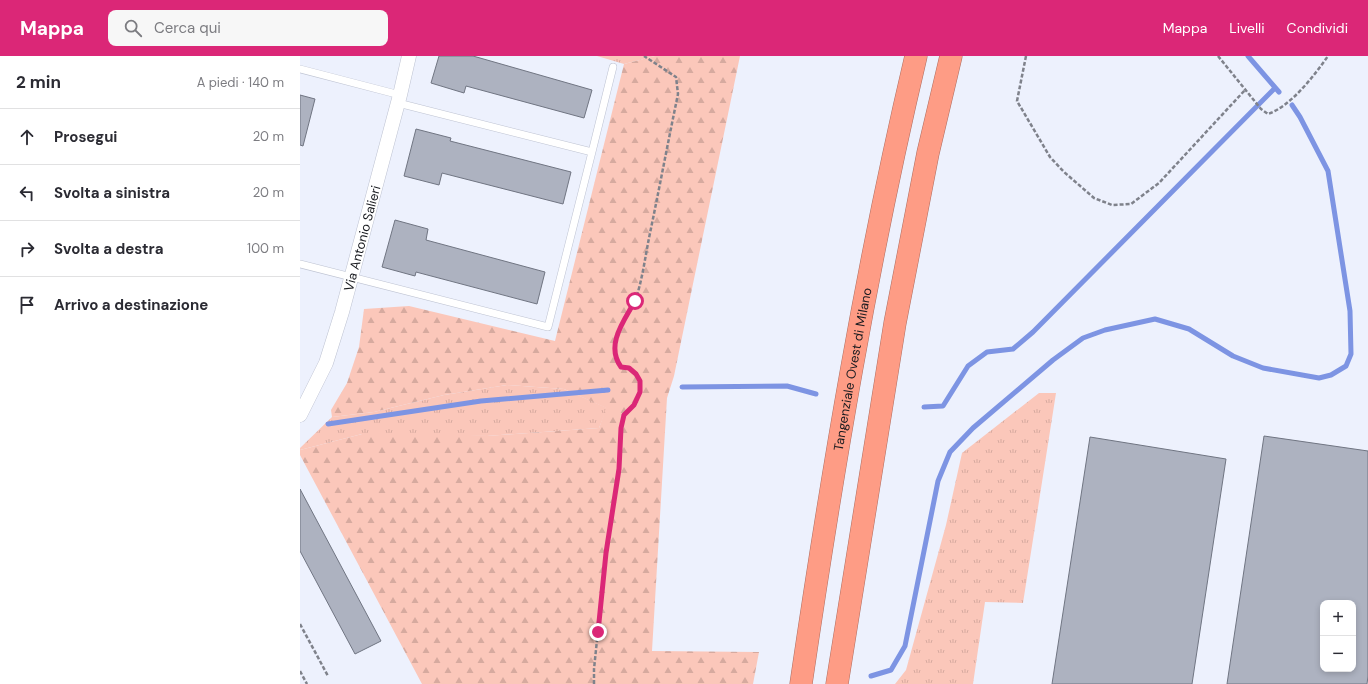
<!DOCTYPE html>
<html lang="it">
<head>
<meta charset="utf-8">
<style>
  :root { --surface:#fff; --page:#f7f7f7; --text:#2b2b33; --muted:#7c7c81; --line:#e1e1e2; --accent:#db2777 }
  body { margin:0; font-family:"DM Sans",sans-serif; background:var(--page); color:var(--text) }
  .controls { position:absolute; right:12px; bottom:12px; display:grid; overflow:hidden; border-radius:8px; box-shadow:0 2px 6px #0003 }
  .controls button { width:36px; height:36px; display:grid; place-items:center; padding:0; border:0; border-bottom:1px solid var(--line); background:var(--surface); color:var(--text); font:20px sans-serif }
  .stop { position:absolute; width:12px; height:12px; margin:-9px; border:3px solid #db2777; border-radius:50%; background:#fff }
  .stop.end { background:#db2777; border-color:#fff; box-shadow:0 1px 4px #0008 }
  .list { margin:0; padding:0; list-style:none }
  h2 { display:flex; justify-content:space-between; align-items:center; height:52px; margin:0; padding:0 16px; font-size:17px }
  h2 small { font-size:13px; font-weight:400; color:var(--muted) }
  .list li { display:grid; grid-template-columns:26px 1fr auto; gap:12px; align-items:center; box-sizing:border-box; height:56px; padding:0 16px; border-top:1px solid var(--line) }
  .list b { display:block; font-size:15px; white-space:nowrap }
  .list em { font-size:13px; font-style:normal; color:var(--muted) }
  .icon { flex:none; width:22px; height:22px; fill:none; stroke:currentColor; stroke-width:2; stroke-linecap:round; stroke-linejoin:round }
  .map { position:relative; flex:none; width:1068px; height:628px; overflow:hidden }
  header { display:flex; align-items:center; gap:24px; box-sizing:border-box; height:56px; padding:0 20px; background:var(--accent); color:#fff }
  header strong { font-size:19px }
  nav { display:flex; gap:22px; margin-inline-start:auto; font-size:14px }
  .search { width:280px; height:36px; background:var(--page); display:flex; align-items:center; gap:10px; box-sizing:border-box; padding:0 14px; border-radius:8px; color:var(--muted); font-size:15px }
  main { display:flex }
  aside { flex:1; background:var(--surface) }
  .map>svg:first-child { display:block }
  .grass { fill:url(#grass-tufts) }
  .forest { fill:url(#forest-firs) }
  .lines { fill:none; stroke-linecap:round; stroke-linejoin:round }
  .stream { stroke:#7d94e3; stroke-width:5 }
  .building { fill:#adb2c0; stroke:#707582; fill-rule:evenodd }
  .lane-casing { stroke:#bec3d2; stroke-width:8 }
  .street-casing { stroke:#bec3d2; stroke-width:15 }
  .highway-casing { stroke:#ae6e61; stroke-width:23 }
  .path { stroke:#7f828b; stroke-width:2.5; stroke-dasharray:4 2; stroke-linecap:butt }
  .lane { stroke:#fff; stroke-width:7 }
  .street { stroke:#fff; stroke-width:14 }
  .highway { stroke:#fe9c85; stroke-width:22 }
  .route { stroke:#db2777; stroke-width:5 }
  .labels { text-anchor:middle; stroke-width:3; stroke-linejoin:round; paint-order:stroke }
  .street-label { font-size:13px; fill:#181a1f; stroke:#fff }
</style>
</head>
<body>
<header>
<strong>Mappa</strong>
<div class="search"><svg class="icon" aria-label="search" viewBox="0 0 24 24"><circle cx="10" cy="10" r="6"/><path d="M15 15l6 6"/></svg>Cerca qui</div>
<nav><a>Mappa</a><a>Livelli</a><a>Condividi</a></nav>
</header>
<main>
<aside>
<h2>2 min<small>A piedi · 140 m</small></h2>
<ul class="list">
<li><svg class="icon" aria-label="ahead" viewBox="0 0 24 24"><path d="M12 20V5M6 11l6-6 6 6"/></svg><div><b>Prosegui</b></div><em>20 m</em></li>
<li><svg class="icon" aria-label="left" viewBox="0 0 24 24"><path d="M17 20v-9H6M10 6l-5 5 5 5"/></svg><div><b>Svolta a sinistra</b></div><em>20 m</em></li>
<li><svg class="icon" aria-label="right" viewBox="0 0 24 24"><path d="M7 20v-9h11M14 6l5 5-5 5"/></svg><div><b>Svolta a destra</b></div><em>100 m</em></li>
<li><svg class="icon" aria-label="arrive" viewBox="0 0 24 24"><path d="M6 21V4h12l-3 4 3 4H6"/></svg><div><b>Arrivo a destinazione</b></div></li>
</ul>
</aside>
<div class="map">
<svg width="1068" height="628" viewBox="0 0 1068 628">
  <defs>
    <pattern id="grass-tufts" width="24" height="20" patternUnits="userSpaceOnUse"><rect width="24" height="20" fill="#fbc7ba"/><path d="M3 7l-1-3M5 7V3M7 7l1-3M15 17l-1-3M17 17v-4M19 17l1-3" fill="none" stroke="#d6aa9f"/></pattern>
    <pattern id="forest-firs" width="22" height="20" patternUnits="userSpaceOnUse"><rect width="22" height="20" fill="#fbc7ba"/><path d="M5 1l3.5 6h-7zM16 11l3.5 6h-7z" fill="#d6aa9f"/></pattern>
  </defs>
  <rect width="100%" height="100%" fill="#edf1fd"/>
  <path class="grass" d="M297,0H355L324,8Z
    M207,329L264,333L307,352L299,372L187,380L62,378L0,394V392L32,361L74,356L144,339Z
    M739,337H756L723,547L685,546L673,628H595L606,614L646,469L662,397Z"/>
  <path class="forest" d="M355,0H440L374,320L367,342L352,595L459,596L453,628H122L0,399V394L62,378L137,377L187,380L299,372L306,352L264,333L207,329L144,339L74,356L32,361L31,354L47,327L59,291L64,253L109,250L255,285L324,8Z"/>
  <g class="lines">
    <path class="stream" d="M948,0L979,36
      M382,331L487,330L516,338
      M624,351L643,350L668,310L687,296L713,293L733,276L975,32
      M28,368L181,345L308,334
      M571,620L591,614L605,590L638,425L650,396L673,372L753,304L783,282L805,274L855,263L889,273L933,300L963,312L1019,322L1031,319L1046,310L1051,298L1050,255L1028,115L1000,61L992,49"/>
  </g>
  <path class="building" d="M139,0H173L292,34L284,62L166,30L164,37L131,27Z
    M0,39L15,43L3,90L0,89Z
    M116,73L151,82L150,85L271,116L263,148L142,117L139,129L104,120Z
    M95,164L128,173L126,184L245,216L237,248L116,216L115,220L82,211Z
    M964,380L1068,395V620L1067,628H927ZM1023,547H1053V613H1023Z
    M790,381L926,403L892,628H752Z
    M0,433L81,585L55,598L0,495Z"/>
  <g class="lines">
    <g class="lane-casing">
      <path id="lane" d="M0,13L100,39
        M292,96L313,11
        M0,208L248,271L292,96L98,47"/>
    </g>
    <g class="street-casing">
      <g id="street">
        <path id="s1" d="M0,359L26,307L42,256L100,39L109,0"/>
      </g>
    </g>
    <g class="highway-casing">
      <g id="highway">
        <path id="s2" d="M501,628C532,417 567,207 616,0"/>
        <path d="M537,628L595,267L628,97L651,0"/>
      </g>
    </g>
    <path class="path" d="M726,0L717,45L750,101L764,116L794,142L812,149L831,148L859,127L945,34
      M918,0L961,53L968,58C991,50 1014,20 1028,0
      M0,568L28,620
      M0,615L7,628
      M294,628V613L306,497L319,413L321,372L323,359L334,349L340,336V325L336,318L329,312L321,311C303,286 326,267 335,245C342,226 345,202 349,182C359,134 368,86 378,38L376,21L344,0"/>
    <use href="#lane" class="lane"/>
    <use href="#street" class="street"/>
    <use href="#highway" class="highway"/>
  </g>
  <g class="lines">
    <path class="route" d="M298,576L306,497L319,413L321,372L324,359L334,349L340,336V325L336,318L329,312L321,311C305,289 324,265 335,245"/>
  </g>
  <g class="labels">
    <g class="street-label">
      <text dy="5" stroke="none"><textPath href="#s1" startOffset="188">Via Antonio Salieri</textPath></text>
      <text dy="5" stroke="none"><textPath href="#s2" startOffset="319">Tangenziale Ovest di Milano</textPath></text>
    </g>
  </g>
</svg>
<div class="controls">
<button>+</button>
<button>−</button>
</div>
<div class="stop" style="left:335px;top:245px"></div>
<div class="stop end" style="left:298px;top:576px"></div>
</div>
</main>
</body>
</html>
